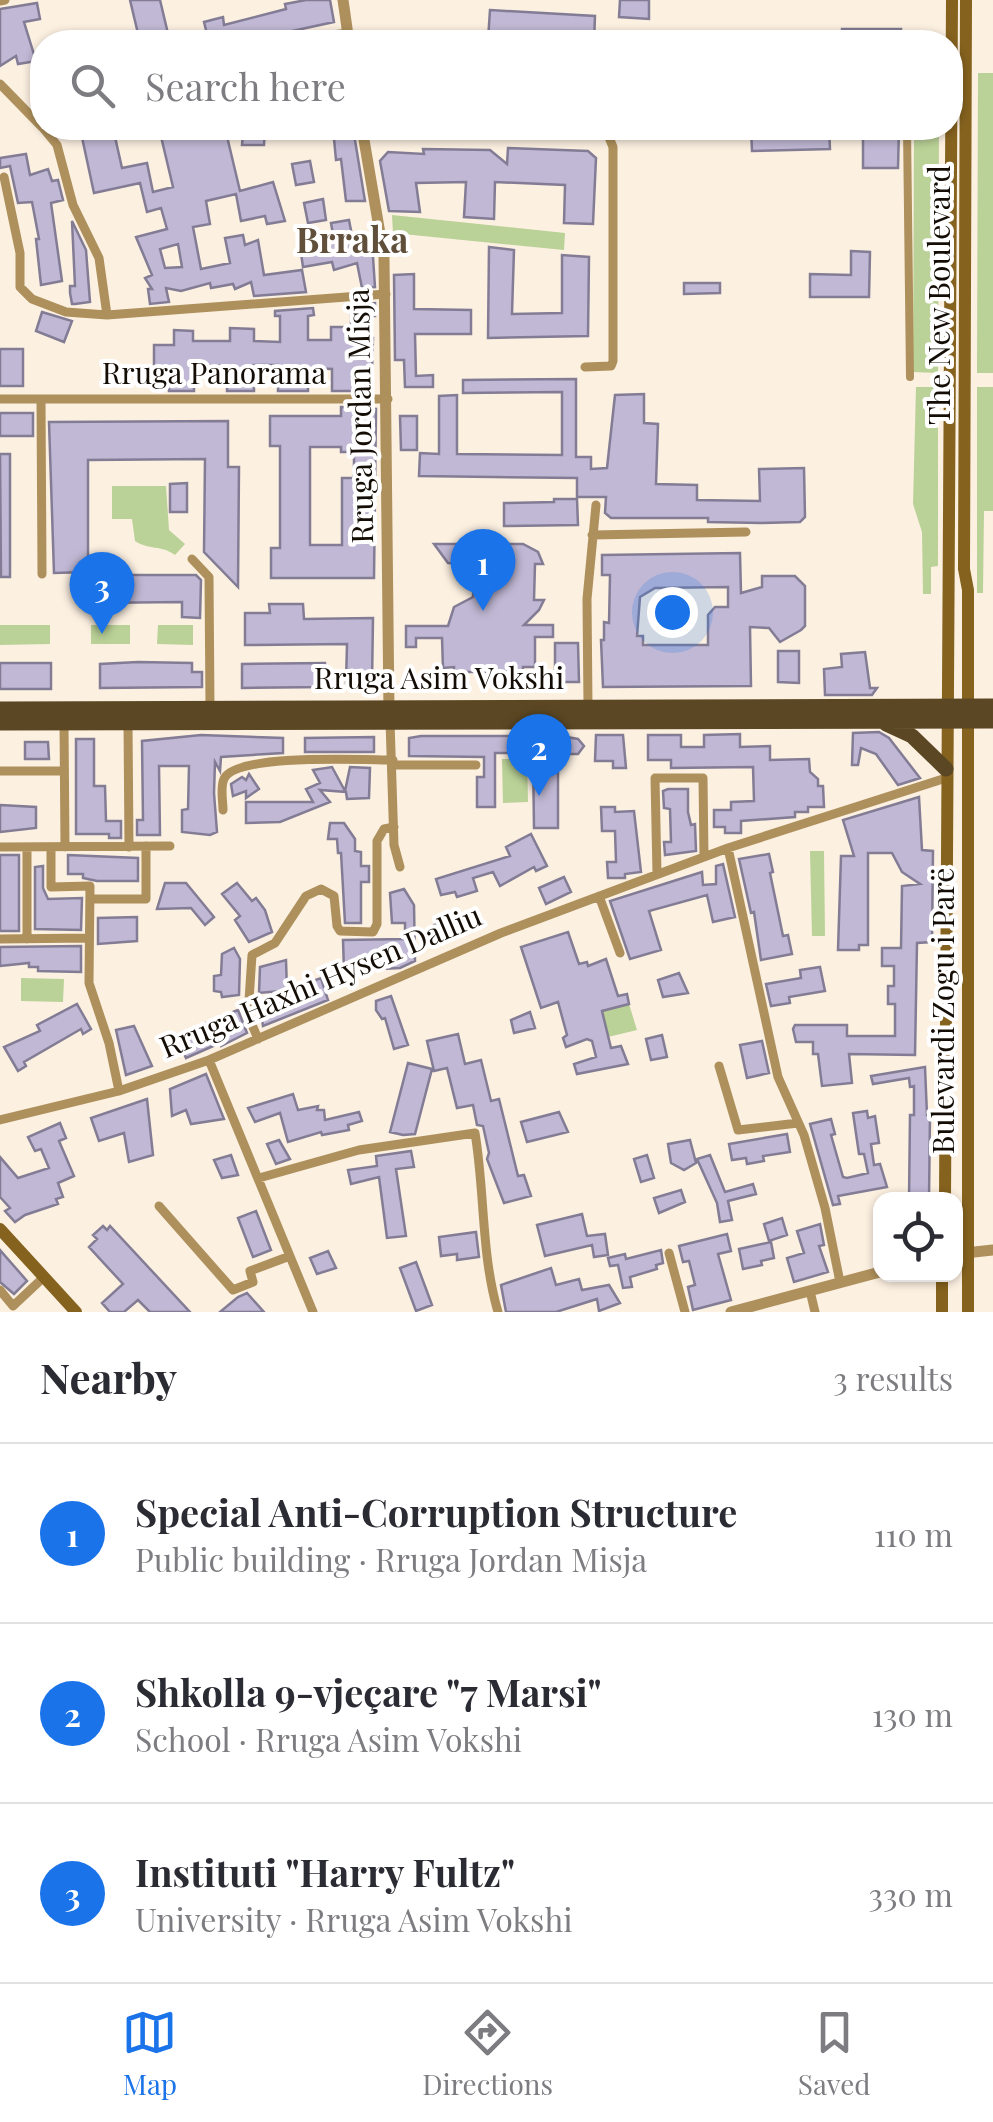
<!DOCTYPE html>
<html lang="en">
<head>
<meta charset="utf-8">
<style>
  :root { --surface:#fff; --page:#f2f2f3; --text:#2b2b33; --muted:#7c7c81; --line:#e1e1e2; --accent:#1a73e8 }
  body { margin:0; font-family:"Playfair Display",serif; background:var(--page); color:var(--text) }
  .controls { position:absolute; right:30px; bottom:30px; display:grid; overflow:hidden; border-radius:20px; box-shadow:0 2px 8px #0004 }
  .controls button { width:90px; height:90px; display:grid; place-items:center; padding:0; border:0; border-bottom:2px solid var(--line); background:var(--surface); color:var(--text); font:50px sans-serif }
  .you { position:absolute; left:672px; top:612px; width:35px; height:35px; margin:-25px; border:8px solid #fff; border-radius:50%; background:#1a73e8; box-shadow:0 0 0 15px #1a73e833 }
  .badge { display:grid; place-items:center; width:65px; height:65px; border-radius:50%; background:var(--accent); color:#fff; font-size:32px; font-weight:700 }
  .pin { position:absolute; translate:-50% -82px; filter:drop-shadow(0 2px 5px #0008) }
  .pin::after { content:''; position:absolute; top:52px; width:35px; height:30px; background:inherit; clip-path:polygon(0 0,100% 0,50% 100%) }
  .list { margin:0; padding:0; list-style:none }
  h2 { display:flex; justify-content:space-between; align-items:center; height:130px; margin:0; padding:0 40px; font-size:42px }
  h2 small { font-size:32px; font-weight:400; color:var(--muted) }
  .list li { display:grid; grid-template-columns:65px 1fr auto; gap:30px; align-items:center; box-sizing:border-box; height:180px; padding:0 40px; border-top:2px solid var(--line) }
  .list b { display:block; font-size:38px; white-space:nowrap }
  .list p { margin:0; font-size:32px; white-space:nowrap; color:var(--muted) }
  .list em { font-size:32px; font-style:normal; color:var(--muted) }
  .icon { flex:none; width:55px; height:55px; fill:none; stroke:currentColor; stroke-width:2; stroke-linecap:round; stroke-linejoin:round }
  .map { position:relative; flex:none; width:993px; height:1312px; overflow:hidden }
  .search { position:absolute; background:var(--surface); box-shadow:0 2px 8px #0004; left:30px; right:30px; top:30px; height:110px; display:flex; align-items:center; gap:25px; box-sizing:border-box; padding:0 35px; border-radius:40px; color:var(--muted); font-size:38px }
  .sheet { height:670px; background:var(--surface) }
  nav { display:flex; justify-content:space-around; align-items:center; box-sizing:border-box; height:140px; border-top:2px solid var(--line); background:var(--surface); font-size:28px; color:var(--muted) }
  nav a { display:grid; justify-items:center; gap:5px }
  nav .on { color:var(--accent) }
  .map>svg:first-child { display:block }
  .green { fill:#bad197 }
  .building { fill:#c0b8d4; stroke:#837c95; stroke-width:2.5; fill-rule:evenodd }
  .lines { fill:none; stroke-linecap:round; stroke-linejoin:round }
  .pedestrian { stroke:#ae905c; stroke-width:8 }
  .minor { stroke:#ae905c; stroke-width:9 }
  .tertiary { stroke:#ae905c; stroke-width:11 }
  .secondary { stroke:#85621e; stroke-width:12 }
  .primary { stroke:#5b4723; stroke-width:15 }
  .labels { text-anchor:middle; stroke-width:8; stroke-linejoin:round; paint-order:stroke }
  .street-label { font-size:30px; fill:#140d05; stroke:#fff }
  .quarter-label { font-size:35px; font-weight:bold; fill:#604f3a; stroke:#fff }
</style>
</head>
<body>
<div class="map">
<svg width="993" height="1312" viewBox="0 0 993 1312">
  <rect width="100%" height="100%" fill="#fcf0e1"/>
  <path class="green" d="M978,73H993V373H977Z
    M914,128H939L938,373L913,372Z
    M392,215L565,233L564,250L393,233Z
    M916,387H938V566L931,567V594H923L922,532L913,504Z
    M977,387H993V511H984L983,593H977Z
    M112,486H166L169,530L185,544L175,555C162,545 148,550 135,541L132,519H112Z
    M0,625H50V644L0,645Z
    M130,625V644H91V625Z
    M193,625V645L157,644L158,625Z
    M502,759H527L528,802L503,803Z
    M810,851H824L825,936H812Z
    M21,978L64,979L63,1002L21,1001Z
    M600,1003L612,1008L629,1004L637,1030L608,1037Z"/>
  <path class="building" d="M130,0H160L170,42H140Z
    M306,0H330L334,22L241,42H209L204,22L223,17L224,25L286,9L285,4Z
    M620,0H649V19L619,17Z
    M37,3L40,19L24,22L36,61L18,64L16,56L0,66V9Z
    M490,10L595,16L594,42L488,40Z
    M842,29H901V42H842Z
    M80,128H113L122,168L147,163L153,192L173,187L159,128H225L240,191L273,182L285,221L267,224L265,216L241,221L236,194L206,201L210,224L193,227L201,269L230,263L225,238L243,235L245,245L258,240L264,275L302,270L306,292L254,296L251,282L235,289L233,284L211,288L210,283L181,291L166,288L169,302L150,304L148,289H152L145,278L152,275L136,237L167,229L161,208L147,212L140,183L94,193ZM178,244L182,267L165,268L160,249Z
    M251,128H265L264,145H242L243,133L250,134Z
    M333,128H353L365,201H346L341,159L336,160Z
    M751,128H829L830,149L752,151Z
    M863,128H899L898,168H863Z
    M508,148L588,151L596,158L593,224L564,223L565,185L495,182L494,219L464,217L466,182L416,183L420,212L389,211L380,161L388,152L424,154L423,149L490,150L507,164Z
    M26,154L30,175L48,169L52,181L58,180L63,200L51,203L62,281L41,285L36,239H39L32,202L18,203L10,166L0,168V158Z
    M310,161L314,182L296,185L292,164Z
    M323,199L326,220L308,223L304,203Z
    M349,220L354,246L372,242L375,287L362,288L357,263L334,270L332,262L303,267L300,247L334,240L331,223Z
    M72,221L86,250L90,302L75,304H72L70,293V286H75Z
    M489,247L514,250L512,314L562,313V255L589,257L588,336L488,338Z
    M851,251L870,252L869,297H810V274L851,275Z
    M414,274V309L471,310V334H415L416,376L433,375V387H405L404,360H395L394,275Z
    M684,283H720V293L684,294Z
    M375,303V316H360L359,338H373L372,369L358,368V391H332V369L308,368V391H278V365H254V391H227L228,366L194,365V391H169V367H154V345H174V330L193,331V341H230V328L254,329V341L280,342V316H275V311L313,308L314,315L308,316V340H331V327H351V305Z
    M42,312L72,321L64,342L36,331Z
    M0,349H23V386H0Z
    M576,379V457H591V469L607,468L615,395L644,394V423L658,424L656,484L697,485V500L760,501L759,469L804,468L805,517L800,522L761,523L708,522V518H611L605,513L606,497H577V478L419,476L420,453L439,454V396L457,395V454L562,455V392L463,393V380Z
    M341,407L376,409L374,578H271V548H280V446H270V416H341ZM310,447H341V452H354V478H342V545H310Z
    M0,413H33V436H0Z
    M400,416H417V450H401Z
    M228,421V467H239L238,587L204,552L205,459L88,460V572L54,573L49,422Z
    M0,454H10V577H1Z
    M187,483V512H170V484Z
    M554,499H577L578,525L504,526V503L554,502Z
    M434,544H523L538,552L543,564H535L534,600H544L539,610L524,625H553V637H535V667H523V672H454V667L443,668L442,638H416V647H406V626H448L454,607L473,597L474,565L448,563Z
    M740,553L741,593L762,587V576H795L805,586V626L801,630L780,642L769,628L750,627L751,686L603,687L601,640H604V622L609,623L610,575H602V555ZM728,587V607H715L708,615V645H643V636H637L640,597L655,588Z
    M91,575H196L201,580L200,618L182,617V602L91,603Z
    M269,604H303L304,619L373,618L372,683H346L347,644L245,645V613H270Z
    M555,643H578L579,682H555Z
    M778,651H799V683L778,682Z
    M865,652L870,688H877L872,695H825L824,669L842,667L841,654Z
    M138,662L192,663V672H202V687L100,688V664Z
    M0,663H51V689H0Z
    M325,663V687L242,688V664Z
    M879,732L889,738L920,778L898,785L876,754L861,748L858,765H852L853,733Z
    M740,734V747L770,746V760L809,759L810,772L818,779V786H823L824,807H808V812H795V817L741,821V833H725V827H714V810H731V802L754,801L753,767L671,768V760H648V735H681V747H704V735Z
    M201,735L283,738V753L221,757L220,771L215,762L214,793L217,832L210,835L182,832V810L188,809L189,766H159L160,835H137V820H143L142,741Z
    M596,735H623L626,768H613V761H595Z
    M421,736H561L578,739L584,746L578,754H558V828H534L533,753H495V807H477V777H484V757L409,756V738Z
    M374,737V752H305V738Z
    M76,739H94V786H105L106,821H121V838H109V834H76Z
    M25,742H48L49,759H25Z
    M332,767L345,791L350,767L370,768L369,798L347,799L346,792L320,790L330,802L280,822L246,823V802H313L306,789L320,783L313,770Z
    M249,774L259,789L246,798V791L233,796L231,784L242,777L246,780Z
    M668,789H688V812L691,825L695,824L696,851L665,855L664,842H671L670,809L664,808L663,791Z
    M919,797L922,850L933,851L932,942L917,943L915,1055L849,1054L852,1083L822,1086L818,1054H813V1042H796L793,1029L795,1025H847V1036H895V1004H888V986H894V966H882V948H901L902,886L920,884L902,872L892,853H868V945H859V950H838L841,856H854L843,820Z
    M0,805L36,807V828L0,832Z
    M601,807H615V812L634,811L641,872L625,874V878H608L607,862H616L615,831H602Z
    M330,823H344L355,839V851L361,852V866H369V882H361V923H345L341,853H338L337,839H328Z
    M531,834L547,866L536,871L534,867L500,886L493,872L473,878L477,891L457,897L455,892L441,895L436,879L510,856L506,847Z
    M769,854L773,872L770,873L783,936L788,935L792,954L761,960L754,912L751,913L739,859Z
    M0,855H19V931H0Z
    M68,855L138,858V881H97L83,878V874H68Z
    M723,864L735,917L713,922L707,895L649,911L661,950L630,959L610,901L702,872L703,885L716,884V866Z
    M43,866V888L48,899L82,898L81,930L35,929V867Z
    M564,877L571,892L546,904L539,888Z
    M165,883H186L214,917L205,925L191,908L157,909Z
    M237,883L252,901L256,898L265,910L272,932L249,942L235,920L240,916L222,894Z
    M404,889L414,905L415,961L400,968L344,971L343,940L405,939V923H392L390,893Z
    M137,917V941L98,944V918Z
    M451,917L459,934L442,941L434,925Z
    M568,932L579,964L587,962L588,966L606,959L618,996L627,994L629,1004L602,1011L611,1048L621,1046L628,1064L577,1074L574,1064L596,1057L592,1041L587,1039L566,1047L563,1038L567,1035L558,1002L541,1008L521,947Z
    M81,946V972L38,971V967H29V963L0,966V947Z
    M234,948L240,959L239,995L222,997L221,992L214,991V976L221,975L222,954Z
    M286,960L287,990L321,978L328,1000L263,1026L259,1001L281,991L259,993L260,967Z
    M820,967L825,991L789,997L790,1003L771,1006L766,984L801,978L800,970Z
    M679,973L688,993L663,997L658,980Z
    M391,996L408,1045L394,1049L385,1018L382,1019L376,1010V1001Z
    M77,1004L91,1029L83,1034L81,1029L24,1062L26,1066L18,1071L4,1047L40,1031L37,1025Z
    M238,1010L247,1033L221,1046L220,1043L186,1058L176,1035Z
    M530,1012L535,1028L514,1033L511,1020Z
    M134,1026L152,1066L126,1075L116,1030Z
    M458,1034L465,1064L481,1060L491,1101L499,1099L518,1176L524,1175L531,1196L504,1203L487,1159L489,1153L483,1126L477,1125L473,1105L457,1108L447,1068L434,1071L427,1041Z
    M662,1035L667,1057L651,1060L646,1039Z
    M762,1041L769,1073L747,1078L740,1045Z
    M408,1063L432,1069L415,1134L403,1135L390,1132Z
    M925,1067L927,1115H930L929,1200H909L910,1115H914V1086L910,1087L909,1078L873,1084L871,1076Z
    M206,1074L224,1119L191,1124L186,1110L172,1116L170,1089Z
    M293,1094L298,1110L318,1106L317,1110H324L325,1120L359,1112L362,1121L348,1125L349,1130L322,1135L321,1132L288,1142L280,1113L255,1122L248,1108Z
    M147,1099L153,1155L129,1162L124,1133L99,1141L91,1118Z
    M867,1111L868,1118L875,1116L879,1143L871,1144L874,1165L880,1164L887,1187L838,1196L840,1204L833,1205L810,1124L831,1119L835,1134L831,1135L843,1177L847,1178L868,1173L864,1154H859L853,1113Z
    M559,1112L568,1132L527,1142L521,1122Z
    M60,1123L66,1138L59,1141L74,1176L58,1183L63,1197L56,1199L58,1204L25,1215L15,1222L5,1211L10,1208L0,1197V1157L18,1178L49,1168L41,1149L35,1151L28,1137Z
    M787,1134L790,1152L763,1156L764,1161L747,1164L746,1158L732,1160L729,1144Z
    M279,1140L290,1159L276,1164L267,1144Z
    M690,1140L696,1163L684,1170L671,1163L668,1144Z
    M411,1151L414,1167L396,1169L406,1236L387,1238L379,1177L351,1184L348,1170L377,1166L376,1156Z
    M231,1155L238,1175L222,1178L214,1160Z
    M647,1155L654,1178L641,1182L634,1159Z
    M710,1155L725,1192L753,1184L756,1194L728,1201L732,1220L720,1222L717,1203L697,1159Z
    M681,1190L685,1202L659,1213L654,1198Z
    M256,1211L271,1250L253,1257L238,1218Z
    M582,1214L587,1236L605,1234L608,1255L594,1257L592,1245L545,1256L537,1225Z
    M782,1218L787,1235L769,1241L764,1224Z
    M820,1224L824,1245L819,1246L828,1272L794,1282L787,1258L804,1253L797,1231Z
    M103,1226L107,1230L110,1226L190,1312H150L138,1300L124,1312H110L102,1303L123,1284L89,1247L97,1239L93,1235Z
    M476,1232L479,1257L457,1260V1254L441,1256L439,1237Z
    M727,1234L731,1251L718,1254L731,1300L693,1310L688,1287L695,1285L689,1261L683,1262L679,1246Z
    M771,1242L774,1258L761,1261L762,1265L743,1269L739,1249Z
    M0,1250L27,1281L14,1294L0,1282Z
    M661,1250L663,1263L656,1265L657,1269L630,1277L632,1287L623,1288L618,1265L610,1266L608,1258L625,1254L626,1259Z
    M328,1251L336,1268L317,1274L310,1258Z
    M416,1262L432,1305L416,1311L400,1268Z
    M551,1268L556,1285L579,1279L582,1290L609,1285L620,1303L599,1311L597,1299L556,1312H506L501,1285Z
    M247,1293L264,1312H220L238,1297Z"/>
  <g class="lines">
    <path class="pedestrian" d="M907,128L910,377"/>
    <path class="minor" d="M0,1L5,0
      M277,42L348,33
      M0,84L42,127
      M43,128L57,145L73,205L99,258L107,315
      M4,177L20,253V287L32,299L66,312L107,315L386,294
      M585,367L611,366L613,361V147L605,128
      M0,399H388
      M41,399L42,574
      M592,535L746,532
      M192,559L209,577L210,709
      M588,706L587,599L596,505
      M390,721L394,845L400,867
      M64,723L65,847
      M128,723L129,847
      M393,765H476
      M0,771H64
      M223,810C223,801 220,787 224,779C235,753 364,760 393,760
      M0,847L170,846
      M27,847V939
      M51,847V887L90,886L89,983L109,1043L119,1091
      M728,848L778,1077L804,1135L825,1208L840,1282
      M657,874L655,778H703L704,857
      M599,896L620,953
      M90,899H146V846
      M0,939L89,938
      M258,1039L248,1015L252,955L275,943L306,896L321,889L334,896L337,926L340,931L373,932L377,924V841L384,829L394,827
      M209,1060L313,1312
      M719,1066L738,1130L798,1123
      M0,1120L119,1091L209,1060L501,933L728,848L946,778
      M259,1178L359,1150L475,1133C485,1193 481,1254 498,1312
      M159,1206L233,1290L253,1282L250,1271L290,1256
      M669,1253L685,1312
      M0,1290L13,1306L44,1277
      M810,1291L815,1312"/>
    <path class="tertiary" d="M343,0L349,42
      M362,128L384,257L389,712
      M956,1254L993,1250
      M731,1312L880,1272"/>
    <path class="secondary" d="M966,0L964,569L968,590V1312
      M945,1200L952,0
      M0,1229L76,1312
      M942,1312V1274"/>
    <path class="primary" d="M0,709L993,706
      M0,723L993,721
      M886,724L912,736L946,769"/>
  </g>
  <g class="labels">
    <g class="street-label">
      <text transform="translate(940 295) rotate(-90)" y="10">The New Boulevard</text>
      <text x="214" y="384">Rruga Panorama</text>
      <text transform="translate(361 416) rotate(-91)" y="10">Rruga Jordan Misja</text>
      <text x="439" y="689">Rruga Asim Vokshi</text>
      <text transform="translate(321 982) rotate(-23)" y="10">Rruga Haxhi Hysen Dalliu</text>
      <text transform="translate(944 1011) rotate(-90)" y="10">Bulevardi Zogu i Parë</text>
    </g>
    <g class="quarter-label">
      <text x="352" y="253">Brraka</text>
    </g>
  </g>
</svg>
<div class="controls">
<button><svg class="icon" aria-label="locate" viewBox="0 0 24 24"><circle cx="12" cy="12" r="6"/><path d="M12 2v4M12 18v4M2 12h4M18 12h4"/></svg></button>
</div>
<div class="you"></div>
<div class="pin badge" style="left:483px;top:611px">1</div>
<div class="pin badge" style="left:539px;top:796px">2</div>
<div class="pin badge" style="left:102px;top:634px">3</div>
<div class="search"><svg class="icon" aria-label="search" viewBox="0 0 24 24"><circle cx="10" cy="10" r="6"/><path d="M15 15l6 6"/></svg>Search here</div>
</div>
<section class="sheet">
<h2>Nearby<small>3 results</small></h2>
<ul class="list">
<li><span class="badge">1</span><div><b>Special Anti-Corruption Structure</b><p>Public building · Rruga Jordan Misja</p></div><em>110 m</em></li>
<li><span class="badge">2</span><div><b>Shkolla 9-vjeçare &quot;7 Marsi&quot;</b><p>School · Rruga Asim Vokshi</p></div><em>130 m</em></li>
<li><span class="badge">3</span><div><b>Instituti &quot;Harry Fultz&quot;</b><p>University · Rruga Asim Vokshi</p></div><em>330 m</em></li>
</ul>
</section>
<nav>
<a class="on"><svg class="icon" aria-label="map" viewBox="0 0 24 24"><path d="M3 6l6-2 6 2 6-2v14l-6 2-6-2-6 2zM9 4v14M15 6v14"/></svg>Map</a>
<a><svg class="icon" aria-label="directions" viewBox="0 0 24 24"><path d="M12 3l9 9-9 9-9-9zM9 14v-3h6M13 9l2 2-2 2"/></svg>Directions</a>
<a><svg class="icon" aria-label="saved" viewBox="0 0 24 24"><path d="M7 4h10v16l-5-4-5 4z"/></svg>Saved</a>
</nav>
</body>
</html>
